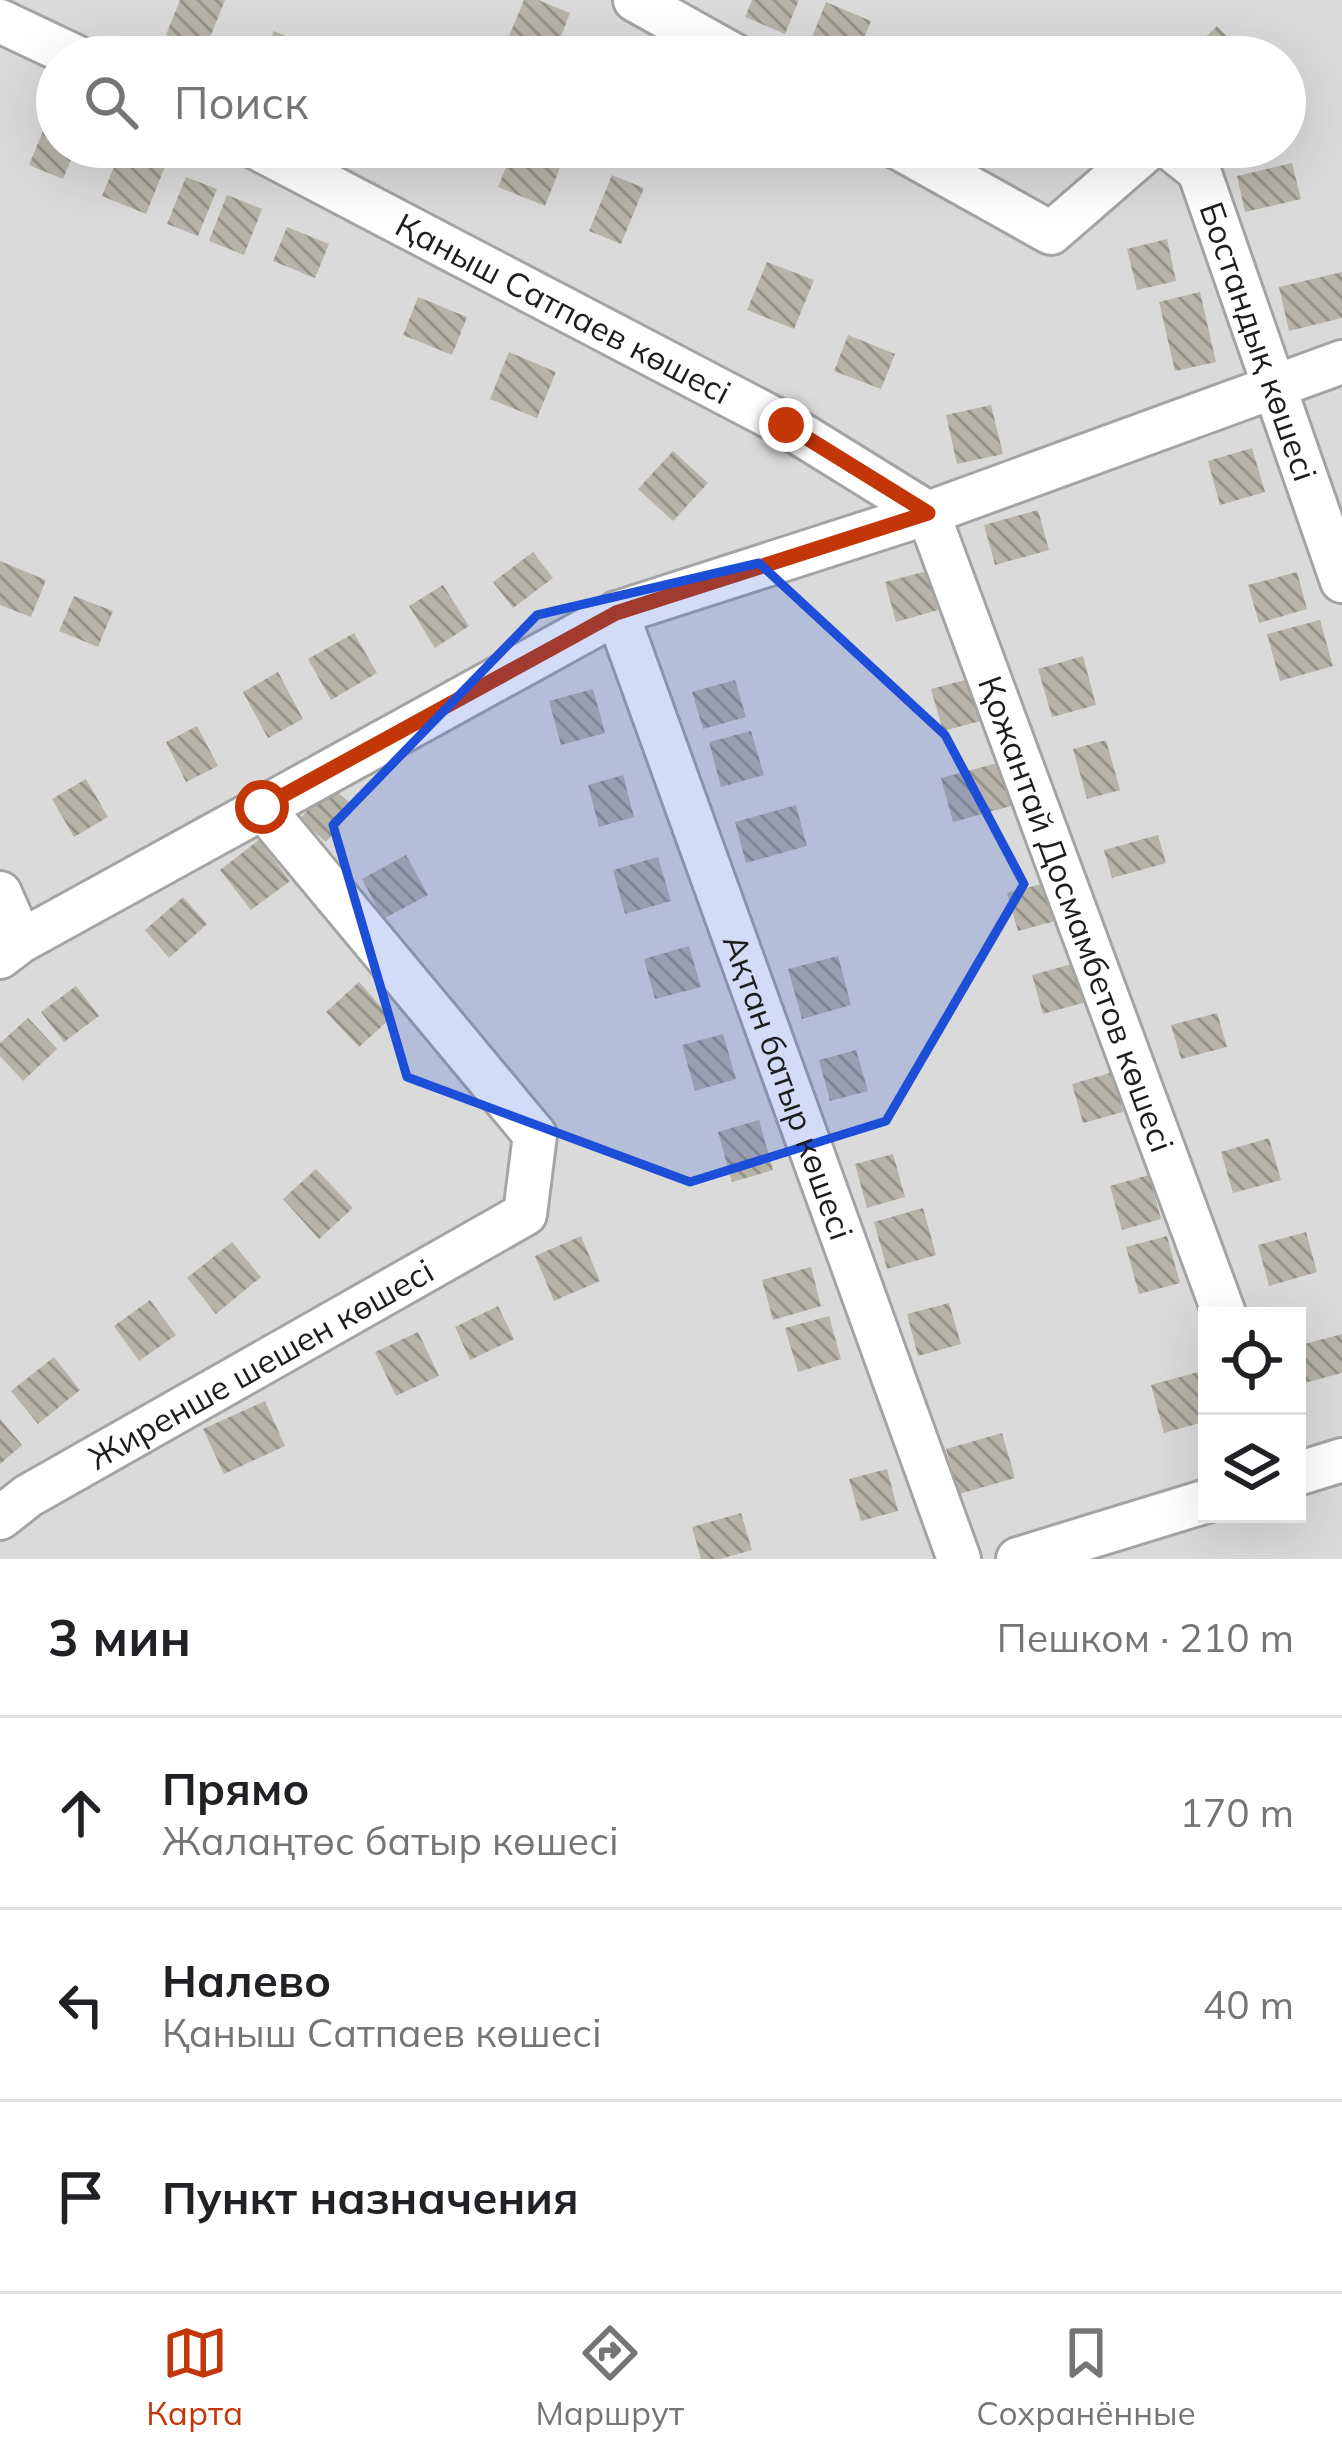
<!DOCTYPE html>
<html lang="ru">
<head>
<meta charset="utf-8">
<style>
  :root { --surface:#fff; --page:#f6f6f6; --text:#202124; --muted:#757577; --line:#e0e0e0; --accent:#c23607 }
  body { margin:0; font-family:Mulish,sans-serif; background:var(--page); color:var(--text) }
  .controls { position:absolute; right:36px; bottom:36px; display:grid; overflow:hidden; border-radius:0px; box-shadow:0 12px 48px #0002 }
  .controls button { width:108px; height:108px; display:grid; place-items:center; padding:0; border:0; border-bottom:3px solid var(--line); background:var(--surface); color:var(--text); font:60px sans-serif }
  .stop { position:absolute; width:36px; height:36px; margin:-27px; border:9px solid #c23607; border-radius:50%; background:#fff }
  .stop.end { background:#c23607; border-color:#fff; box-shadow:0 3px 12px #0008 }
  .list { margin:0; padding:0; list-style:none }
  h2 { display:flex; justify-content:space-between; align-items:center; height:156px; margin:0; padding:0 48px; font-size:51px }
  h2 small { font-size:39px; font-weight:400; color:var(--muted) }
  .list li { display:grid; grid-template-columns:78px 1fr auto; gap:36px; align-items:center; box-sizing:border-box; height:192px; padding:0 48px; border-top:3px solid var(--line) }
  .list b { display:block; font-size:45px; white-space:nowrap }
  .list p { margin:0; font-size:39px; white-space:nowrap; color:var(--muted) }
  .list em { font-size:39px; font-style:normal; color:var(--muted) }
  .icon { flex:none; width:66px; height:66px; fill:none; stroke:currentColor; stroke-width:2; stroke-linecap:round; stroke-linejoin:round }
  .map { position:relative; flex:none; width:1342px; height:1559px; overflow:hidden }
  .search { position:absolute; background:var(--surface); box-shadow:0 12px 48px #0002; left:36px; right:36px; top:36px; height:132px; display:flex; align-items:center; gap:30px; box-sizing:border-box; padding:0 42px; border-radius:66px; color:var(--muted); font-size:45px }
  .sheet { height:732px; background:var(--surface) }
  nav { display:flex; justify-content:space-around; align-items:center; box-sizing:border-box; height:168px; border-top:3px solid var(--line); background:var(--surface); font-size:33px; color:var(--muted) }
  nav a { display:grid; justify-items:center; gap:6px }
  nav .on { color:var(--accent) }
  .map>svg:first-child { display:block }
  .residential { fill:#dbdada; fill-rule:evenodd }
  .building { fill:url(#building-back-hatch) }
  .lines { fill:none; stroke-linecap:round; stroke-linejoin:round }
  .minor-casing { stroke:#a4a4a4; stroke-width:48 }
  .minor { stroke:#fff; stroke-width:42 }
  .route { stroke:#c23607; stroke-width:15 }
  .marked { fill:#1d4ed8; fill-opacity:0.2; stroke:#1d4ed8; stroke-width:9; stroke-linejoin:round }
  .labels { text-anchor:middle; stroke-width:12; stroke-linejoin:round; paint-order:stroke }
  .street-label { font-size:33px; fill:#1d1d1d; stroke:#fff }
</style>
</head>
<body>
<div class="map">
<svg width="1342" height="1559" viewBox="0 0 1342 1559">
  <defs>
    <pattern id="building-back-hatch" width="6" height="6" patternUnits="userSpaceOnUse" patternTransform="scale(3)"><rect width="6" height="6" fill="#b7b3a8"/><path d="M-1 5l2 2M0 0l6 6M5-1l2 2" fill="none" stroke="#949188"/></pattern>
  </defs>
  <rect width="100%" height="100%" fill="#eeede3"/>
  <path class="residential" d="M0,0H1342V1559H0ZM57,57H1285V147H57ZM1207,1316H1297V1514H1207Z"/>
  <path class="building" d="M180,0H225L205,50L166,35Z
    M524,0H538L570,13L553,57L507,41Z
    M752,0H799L785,34L745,17Z
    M826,2L871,21L856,57H804Z
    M1217,26L1244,54L1186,57Z
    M274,31L337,57H263Z
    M52,109L57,111V147H76L63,179L29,165Z
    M122,147L166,164L146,214L102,196Z
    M414,147H468L461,166Z
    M514,147H545L565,155L545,206L498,187Z
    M1292,163L1301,199L1245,212L1237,176Z
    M612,175L644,188L621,244L589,231Z
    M186,177L217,189L198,236L167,224Z
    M227,195L262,209L244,255L209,241Z
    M287,227L329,244L315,278L273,261Z
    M1167,239L1176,281L1137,290L1127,249Z
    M767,262L814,280L794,329L747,310Z
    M1342,272V318L1289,331L1279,287Z
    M1200,292L1216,362L1175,371L1159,302Z
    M418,297L467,317L452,355L403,335Z
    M848,335L895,354L881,389L834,371Z
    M509,352L556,372L537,418L490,399Z
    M991,405L1003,454L957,464L946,415Z
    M1252,448L1265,492L1220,505L1208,461Z
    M673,451L708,483L673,521L638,489Z
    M1038,510L1049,550L995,565L984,525Z
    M533,552L553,578L513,608L493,582Z
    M0,561L46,580L31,617L0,605Z
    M927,571L938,610L896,622L885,582Z
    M1297,572L1307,609L1259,623L1248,585Z
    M443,585L469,626L435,648L409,606Z
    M74,596L113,611L98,647L59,631Z
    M1320,620L1333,666L1280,681L1267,634Z
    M354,633L377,673L331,700L308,659Z
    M1083,656L1096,705L1052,717L1038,669Z
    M278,672L303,719L268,738L243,692Z
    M972,678L984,720L943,731L931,689Z
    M735,680L746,717L703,729L692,692Z
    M593,689L605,733L561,745L549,701Z
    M197,726L218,766L186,782L166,742Z
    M751,731L764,775L721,787L709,742Z
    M1106,740L1120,790L1087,799L1073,749Z
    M1005,761L1018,804L953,822L941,778Z
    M623,775L634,817L599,827L588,785Z
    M86,779L108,817L74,837L52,799Z
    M329,785L355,807L326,842L300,819Z
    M796,805L807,846L746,863L735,822Z
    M1158,835L1166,863L1112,878L1104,850Z
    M259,840L290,881L251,910L220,870Z
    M406,855L428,895L383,919L362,879Z
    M658,857L671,901L625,914L613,870Z
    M1049,882L1059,920L1018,931L1007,893Z
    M183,897L207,924L169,958L145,930Z
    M689,946L701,987L655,999L644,959Z
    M838,956L851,1005L802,1019L788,969Z
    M1075,963L1086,1002L1043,1014L1032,975Z
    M359,982L391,1018L359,1047L326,1012Z
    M76,986L99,1016L64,1042L41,1012Z
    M1217,1013L1227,1047L1181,1059L1171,1025Z
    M28,1018L57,1049L23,1081L0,1056V1043Z
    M723,1034L736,1079L695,1091L682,1045Z
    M856,1050L868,1091L830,1101L819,1060Z
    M1113,1072L1123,1112L1083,1123L1072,1084Z
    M759,1120L773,1170L732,1182L718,1132Z
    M1269,1138L1281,1180L1233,1193L1221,1152Z
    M893,1154L905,1197L867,1208L855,1164Z
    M316,1169L353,1208L319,1239L283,1199Z
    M1149,1175L1161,1219L1122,1230L1110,1186Z
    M923,1208L936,1255L887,1269L874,1222Z
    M1306,1232L1317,1272L1269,1286L1258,1245Z
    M581,1236L600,1281L554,1301L535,1256Z
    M1167,1236L1180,1283L1139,1294L1126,1247Z
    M232,1242L261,1277L216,1314L187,1278Z
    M811,1267L821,1306L773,1320L762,1280Z
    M150,1300L176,1335L139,1361L114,1326Z
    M949,1303L961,1344L918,1356L907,1314Z
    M498,1306L514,1339L470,1360L455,1327Z
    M829,1316L841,1359L798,1372L785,1328Z
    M418,1332L439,1376L396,1396L375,1352Z
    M1342,1334V1373L1297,1385V1346Z
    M54,1357L80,1390L38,1424L11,1391Z
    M1198,1372L1207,1421L1164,1433L1151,1385Z
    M265,1401L285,1446L224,1474L203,1429Z
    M0,1419L22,1445L0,1464Z
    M1002,1433L1015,1478L959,1494L946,1449Z
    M887,1469L898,1511L861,1521L849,1479Z
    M741,1513L752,1550L720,1559H701L692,1527Z"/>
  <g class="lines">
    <g class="minor-casing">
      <g id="minor">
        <path d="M635,0L737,57"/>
        <path d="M0,21L76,57"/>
        <path id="s1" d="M255,147L786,425L928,513L1225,1316"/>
        <path d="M897,147L1051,233L1150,147"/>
        <path id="s2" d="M1169,147L1199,171L1342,581"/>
        <path id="s3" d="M617,613L959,1559"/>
        <path d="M0,893L21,941"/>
        <path d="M0,957L21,941L617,613L928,513L1342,362"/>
        <path d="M1297,1474L1342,1460"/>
        <path id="s4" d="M0,1518L28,1496L525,1214L535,1135L262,807"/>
        <path d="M1018,1559L1207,1501"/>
      </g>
    </g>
    <use href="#minor" class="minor"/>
  </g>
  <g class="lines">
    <path class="route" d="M262,807L616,613L928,513L786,425"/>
  </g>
  <path class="marked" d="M759,563L945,735L1024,884L886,1121L690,1182L407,1077L333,825L537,615Z"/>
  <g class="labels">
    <g class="street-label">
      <text dy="12" stroke="none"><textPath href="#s1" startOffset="348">Қаныш Сатпаев көшесі</textPath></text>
      <text dy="12" stroke="none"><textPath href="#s2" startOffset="219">Бостандық көшесі</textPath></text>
      <text dy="12" stroke="none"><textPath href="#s1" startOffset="1194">Қожантай Досмамбетов көшесі</textPath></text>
      <text dy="12" stroke="none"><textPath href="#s3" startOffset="504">Ақтан батыр көшесі</textPath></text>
      <text dy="12" stroke="none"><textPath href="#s4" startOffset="303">Жиренше шешен көшесі</textPath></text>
    </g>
  </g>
</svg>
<div class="controls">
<button><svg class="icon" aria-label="locate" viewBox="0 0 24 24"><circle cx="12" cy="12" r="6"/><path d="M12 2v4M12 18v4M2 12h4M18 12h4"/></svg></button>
<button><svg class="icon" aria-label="layers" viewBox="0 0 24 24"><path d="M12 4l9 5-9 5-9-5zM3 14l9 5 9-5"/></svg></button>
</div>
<div class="stop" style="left:262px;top:807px"></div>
<div class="stop end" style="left:786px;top:425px"></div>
<div class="search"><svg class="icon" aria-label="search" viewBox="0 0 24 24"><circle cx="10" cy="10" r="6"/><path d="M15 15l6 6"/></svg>Поиск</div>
</div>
<section class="sheet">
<h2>3 мин<small>Пешком · 210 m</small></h2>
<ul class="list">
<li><svg class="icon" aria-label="ahead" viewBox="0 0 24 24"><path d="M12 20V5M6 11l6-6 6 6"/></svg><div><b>Прямо</b><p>Жалаңтөс батыр көшесі</p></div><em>170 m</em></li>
<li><svg class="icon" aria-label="left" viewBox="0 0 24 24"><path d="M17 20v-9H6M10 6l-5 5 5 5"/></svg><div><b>Налево</b><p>Қаныш Сатпаев көшесі</p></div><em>40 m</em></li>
<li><svg class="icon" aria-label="arrive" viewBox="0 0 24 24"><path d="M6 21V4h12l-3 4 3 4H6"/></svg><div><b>Пункт назначения</b></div></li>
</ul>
</section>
<nav>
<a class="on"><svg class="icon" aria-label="map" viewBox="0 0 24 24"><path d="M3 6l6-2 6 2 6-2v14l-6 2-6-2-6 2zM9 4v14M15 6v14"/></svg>Карта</a>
<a><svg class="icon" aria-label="directions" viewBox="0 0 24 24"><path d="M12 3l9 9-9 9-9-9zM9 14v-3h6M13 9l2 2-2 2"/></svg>Маршрут</a>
<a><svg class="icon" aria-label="saved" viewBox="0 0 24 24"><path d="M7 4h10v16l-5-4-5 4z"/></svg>Сохранённые</a>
</nav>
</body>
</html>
